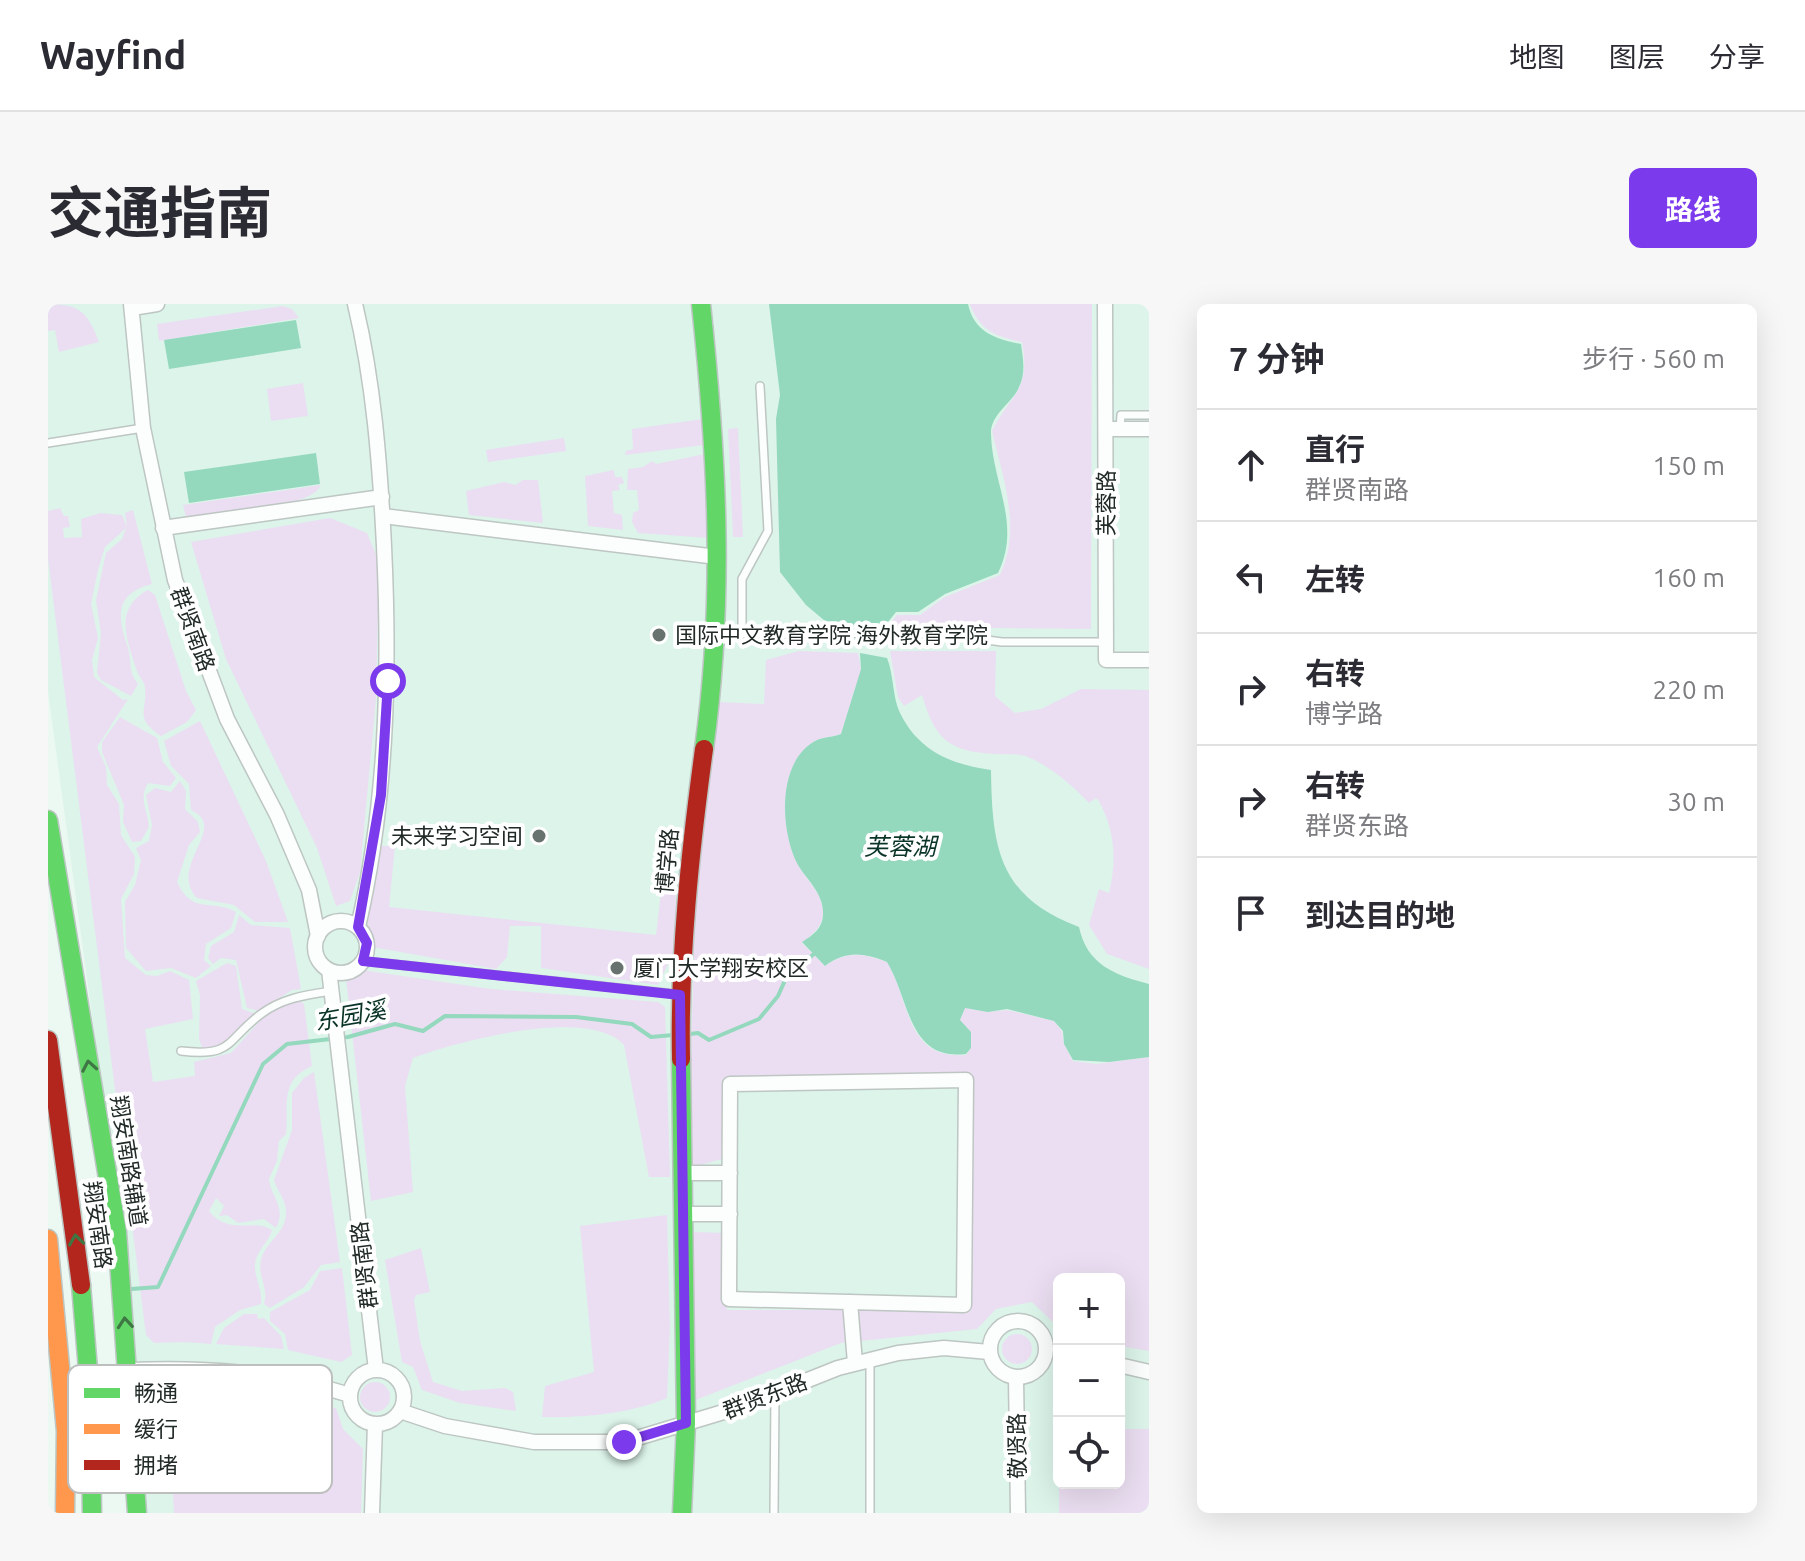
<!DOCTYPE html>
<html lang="zh">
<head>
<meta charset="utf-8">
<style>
  :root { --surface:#fff; --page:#f7f7f7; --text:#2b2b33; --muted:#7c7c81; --line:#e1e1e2; --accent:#7c3aed }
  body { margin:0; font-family:Ubuntu,"Noto Sans SC",sans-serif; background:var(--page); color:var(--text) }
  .controls { position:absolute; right:24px; bottom:24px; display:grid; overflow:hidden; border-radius:12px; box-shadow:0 8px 32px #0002 }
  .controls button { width:72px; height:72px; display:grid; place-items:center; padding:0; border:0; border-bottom:2px solid var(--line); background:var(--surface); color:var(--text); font:40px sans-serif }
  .stop { position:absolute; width:24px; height:24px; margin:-18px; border:6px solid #7c3aed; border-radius:50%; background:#fff }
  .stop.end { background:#7c3aed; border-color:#fff; box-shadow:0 2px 8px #0008 }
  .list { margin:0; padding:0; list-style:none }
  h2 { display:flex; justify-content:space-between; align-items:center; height:104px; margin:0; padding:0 32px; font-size:34px }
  h2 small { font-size:26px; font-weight:400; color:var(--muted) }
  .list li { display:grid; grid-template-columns:52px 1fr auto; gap:24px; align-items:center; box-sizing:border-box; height:112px; padding:0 32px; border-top:2px solid var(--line) }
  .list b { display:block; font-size:30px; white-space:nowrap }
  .list p { margin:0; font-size:26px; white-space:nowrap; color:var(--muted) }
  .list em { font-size:26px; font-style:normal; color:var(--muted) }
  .icon { flex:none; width:44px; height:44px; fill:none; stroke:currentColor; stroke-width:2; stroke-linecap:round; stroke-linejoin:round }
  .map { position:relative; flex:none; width:1101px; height:1209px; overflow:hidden; border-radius:12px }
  header { display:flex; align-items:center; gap:48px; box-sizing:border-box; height:112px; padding:0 40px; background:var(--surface); border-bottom:2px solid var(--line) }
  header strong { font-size:38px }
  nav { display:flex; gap:44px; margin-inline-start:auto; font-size:28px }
  .intro { display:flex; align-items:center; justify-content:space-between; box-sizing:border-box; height:192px; padding:0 48px }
  h1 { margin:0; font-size:56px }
  .button { padding:20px 36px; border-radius:12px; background:var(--accent); color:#fff; font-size:28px; font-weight:700 }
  main { display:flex; gap:48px; padding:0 48px }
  aside { flex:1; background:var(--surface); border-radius:12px; box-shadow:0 8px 32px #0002 }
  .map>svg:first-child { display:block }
  .built { fill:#dcf4ea; fill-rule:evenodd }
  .green { fill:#ebdef2 }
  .water { fill:#94d8be }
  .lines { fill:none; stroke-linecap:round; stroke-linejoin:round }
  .stream { stroke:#94d8be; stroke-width:4 }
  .lane-casing { stroke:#bdc6c2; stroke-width:10 }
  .street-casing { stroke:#bdc6c2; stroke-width:17 }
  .fast-casing { stroke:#bdc6c2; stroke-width:21 }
  .slow-casing { stroke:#bdc6c2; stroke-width:21 }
  .jam-casing { stroke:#bdc6c2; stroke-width:21 }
  .lane { stroke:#fcfefd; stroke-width:7 }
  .street { stroke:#fcfefd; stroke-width:14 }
  .fast { stroke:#63d668; stroke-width:18 }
  .slow { stroke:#ff974d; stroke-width:18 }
  .jam { stroke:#b3261e; stroke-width:18 }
  .oneway { stroke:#3f7744 }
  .route { stroke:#7c3aed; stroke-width:10 }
  .poi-dot { fill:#68726e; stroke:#fff; stroke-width:3 }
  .labels { text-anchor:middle; stroke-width:8; stroke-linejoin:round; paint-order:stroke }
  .street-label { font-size:22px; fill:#212a26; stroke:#fff }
  .poi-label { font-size:22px; fill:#212a26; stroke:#fff; text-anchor:start }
  .water-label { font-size:24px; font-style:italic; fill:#0a3427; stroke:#fff }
  .key { fill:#fff; stroke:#bcbfbe; stroke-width:2 }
  .key-label { font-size:22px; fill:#212a26 }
</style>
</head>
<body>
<header>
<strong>Wayfind</strong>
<nav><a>地图</a><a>图层</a><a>分享</a></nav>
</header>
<div class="intro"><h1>交通指南</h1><a class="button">路线</a></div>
<main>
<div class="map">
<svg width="1101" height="1209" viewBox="0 0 1101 1209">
  <rect width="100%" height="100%" fill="#ecf9f3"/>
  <path class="built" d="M0,0H1101V1209H97L75,941L0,387ZM1011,975H1071V1179H1011Z"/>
  <path class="green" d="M0,0C31,0 40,8 51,38L11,48L7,26L0,27Z
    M922,0H1044L1043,325L839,323L849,311H872L897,293L952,271C974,225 955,174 944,127C964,88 983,87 974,38C947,32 932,27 922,0Z
    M235,2L244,5L251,14L111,37L109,20Z
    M255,79L260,112L223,117L219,85Z
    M655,115L659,139L656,141L577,151L578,147L585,145L584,125Z
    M690,124L695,233H685L680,125Z
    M516,134L518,147L440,158L438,146Z
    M657,150L662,234L590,229L584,218L585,209L591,206L589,186H579L580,165L595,163L604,157L608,160Z
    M566,166L567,173H574L576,179L570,181L572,186L564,187L566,209L574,211L575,226L540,222L537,172Z
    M475,176H490L495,219L421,211L418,187L456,178L467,181Z
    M273,181C264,205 164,210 138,213L135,201Z
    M12,204L16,212H20L22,223L15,224L16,234L34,233L33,215L52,209L74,211L79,223L77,209L85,206L104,280C65,290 70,314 80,344C84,358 80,368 90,380L83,392L53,376L49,369L53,329L48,296L58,249L74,235L78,224L57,243L50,266L43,300L50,334L44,356L46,373L75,396L80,395L49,443L58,463L59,481L71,500L73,531L87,553L86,570L73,595L77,654L98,671L109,672L122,667L141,676L145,715L97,725L105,778L147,772L146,758L183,749L219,709L250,696L256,700L264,762C231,777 241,800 238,830L231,837L229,857L221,875C223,894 239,903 228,924L216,915L190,919L179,911L171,912L176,902L168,894L161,907C180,932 206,914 224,926C222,937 209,945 207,960C206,974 215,985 213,1000L192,1006L167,1023L163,1040C145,1038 125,1038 106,1039L98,1031L0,255V207Z
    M282,214L319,229L331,258L328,395L312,568L302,597L288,602L269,544L178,355L143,238Z
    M100,286L107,291L138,387L148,406L139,418L113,432C86,413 99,410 97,384C97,378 91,373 89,367C79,336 65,305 100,286Z
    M751,347L810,349L813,365L793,430C785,433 776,433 769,436C729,456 732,528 750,561C758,576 776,590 775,610C774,624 764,630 754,639L777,662C798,647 815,649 839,658C863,698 857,756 918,751L923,744V728L912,716L917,704L940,708L959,706L1006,717L1014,727L1016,740L1025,757L1048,760L1101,753V1047L1071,1042V975H1011V1024L984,998L948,1005L929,1025L793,1039L645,1097L644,928L678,929L679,1006H923L924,769L676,774L678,854L640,864L649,535L669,398L716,400L718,356Z
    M842,347H948L947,392L967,409L993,405L1033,385L1101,386V665L1059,650L1041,621L1051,585L1061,589C1069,555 1067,528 1051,497L1048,494L1041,499C1024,481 1003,463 980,453C972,449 959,451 949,450C901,448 887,436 874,391L856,402L850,393Z
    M72,413L109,434L115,458L128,474L122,482L100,479C90,496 100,506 101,523L93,537L84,538L75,518L76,501L54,448V438Z
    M152,417L218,557L240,618H207L186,601L149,594C119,562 182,523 143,506L141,480L123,462L116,437Z
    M132,477L138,487L137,505L150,518L152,528L141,541L129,578C145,612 163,594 188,608L183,624L158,640L156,656L163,662L148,674L123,664L98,667L78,644L77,598L87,581L93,556L88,544L101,537L104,521L98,491L107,484L123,488Z
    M332,542H347L341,603L608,631L615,572H627L629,641L610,681L493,664V622H462L459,653L448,665L324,643L319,617Z
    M191,611L203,621L242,624L253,685L244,686L211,707L199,704L188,656L173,654L165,660L160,654L163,642L186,628Z
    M179,659L188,662L194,705L209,710L172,742L155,746L151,735L152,691L148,677Z
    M314,666L443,685L610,698L617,703L622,873H601L576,741C541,702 410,737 365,754L357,782L365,888L323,897L298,675Z
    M266,768L292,958L273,961L256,983L222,1004L216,1000C221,983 209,972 213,956C217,937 240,929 238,906C237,894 229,887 226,876L244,826V789L256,774Z
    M619,911L622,1023L619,1094C582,1110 534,1114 494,1113L497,1082L546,1068L532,922Z
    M373,944L382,988L368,991L366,996L372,1037L385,1078L414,1087L457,1084L465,1088L468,1107L412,1099L374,1086L365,1063L354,1058L337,956Z
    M294,964L304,1051L293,1058L240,1046L237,1030L222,1017V1008L262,986L272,967Z
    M196,1010H209L210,1015L216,1014L233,1032L236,1045L168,1040L176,1024Z
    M954 1045a15 15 0 1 1 30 0a15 15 0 1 1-30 0Z
    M312 1093a15 15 0 1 1 30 0a15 15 0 1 1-30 0Z
    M158,1081L288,1104L295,1125L315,1145L313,1209H126L119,1090Z
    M1071,1125H1101V1209H1011V1179H1071Z"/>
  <path class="water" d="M721,0H920C926,28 947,35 973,40C975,55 978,69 971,83C965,99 942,110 943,130C944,179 974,220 950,269L897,290L870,308H848L836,323L783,322L758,301L732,268L728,115L732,91Z
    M248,16L253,44L121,65L116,36Z
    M268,149L272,180L141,199L136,168Z
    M812,349L839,354C846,371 844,392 852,409C871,447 902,460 943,466C944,545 951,593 1031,623C1039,661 1067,671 1101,680V753L1061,758L1025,756L1016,740L1015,727L1006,717L959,705L940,708L917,704L912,716L923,728V744L918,750C860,757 862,696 839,658C816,649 798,646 777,662L754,638C765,631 775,624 775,610C776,590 759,576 750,561C732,528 728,456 769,436C776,433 786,433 793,430L813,365Z"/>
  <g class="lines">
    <path class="stream" d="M642,730L650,729L661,736L711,715L730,692L738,674L767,649
      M83,985L110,983L215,760L239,740L300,733L347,720L375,727L397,712L528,713L584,720L603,733L625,731"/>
    <g class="lane-casing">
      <path id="lane" d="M1072,125L1073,111H1101
        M0,139L95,124
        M694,330V275L720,227L712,82
        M671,338L694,330L885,329L954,338H1058
        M315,657L627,690
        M133,747C186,753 177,737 213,710C234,694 258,691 284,687
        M822,1056V1209
        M726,1209L727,1091"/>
    </g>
    <g class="street-casing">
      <path id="street" d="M83,0L95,124L127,276L179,415L229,511L261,586L270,632
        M307,0C326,79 332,161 336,242C342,370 339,498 310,623
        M1057,0L1058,356H1101
        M84,4L109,0
        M1058,125H1101
        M335,212L669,253
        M115,224L334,193
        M267 643a26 26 0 1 1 52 0a26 26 0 1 1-52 0Z
        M281,666L328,1066
        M918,776L916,1001L681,995L682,780Z
        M635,869H682
        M635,910H682
        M802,998L807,1059
        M942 1045a28 28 0 1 1 56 0a28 28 0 1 1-56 0Z
        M1071,1061L1101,1068
        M82,1066C158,1063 229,1068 302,1091
        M302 1093a27 27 0 1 1 54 0a27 27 0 1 1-54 0Z
        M968,1074L970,1209
        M352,1107L397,1122L486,1138H576L692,1103L790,1064L850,1049L896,1044L941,1048
        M324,1209L327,1120"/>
    </g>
    <g class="fast-casing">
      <path id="fast" d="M653,0C669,151 677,294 656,445
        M0,516L69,928L89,1209
        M633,755L638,1119L634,1209
        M33,981L42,1090L44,1209"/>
    </g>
    <g class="slow-casing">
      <path id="slow" d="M0,935L18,1127L17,1209"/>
    </g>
    <g class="jam-casing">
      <path id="jam" d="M0,736L33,981
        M633,755C631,651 642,548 656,445"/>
    </g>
    <use href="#lane" class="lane"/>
    <use href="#street" class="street"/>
    <use href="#fast" class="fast"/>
    <use href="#slow" class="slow"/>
    <use href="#jam" class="jam"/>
  </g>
  <defs><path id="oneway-chevron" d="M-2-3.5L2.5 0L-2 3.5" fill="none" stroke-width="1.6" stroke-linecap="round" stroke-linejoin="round" transform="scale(2)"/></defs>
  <g class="oneway">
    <use href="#oneway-chevron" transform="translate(41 762) rotate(-100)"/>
    <use href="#oneway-chevron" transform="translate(28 936) rotate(-98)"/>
    <use href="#oneway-chevron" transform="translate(77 1019) rotate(-95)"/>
  </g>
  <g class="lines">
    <path class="route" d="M340,377L333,491L310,623L319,639L315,657L632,691L638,1119L576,1138"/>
  </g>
  <g class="poi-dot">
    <circle cx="611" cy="331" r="8"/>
    <circle cx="491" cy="532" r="8"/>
    <circle cx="569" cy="664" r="8"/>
  </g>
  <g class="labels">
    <g class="street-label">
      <text transform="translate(1058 199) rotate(-90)" y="8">芙蓉路</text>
      <text transform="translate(145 325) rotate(70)" y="8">群贤南路</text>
      <text transform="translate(619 557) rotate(-85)" y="8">博学路</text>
      <text transform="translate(81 857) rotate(81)" y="8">翔安南路辅道</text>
      <text transform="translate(50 921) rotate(82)" y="8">翔安南路</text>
      <text transform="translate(316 961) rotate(-97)" y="8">群贤南路</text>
      <text transform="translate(717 1092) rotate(-21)" y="8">群贤东路</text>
      <text transform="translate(969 1142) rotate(-91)" y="8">敬贤路</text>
    </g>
    <g class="poi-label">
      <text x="627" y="339">国际中文教育学院 海外教育学院</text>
      <text x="475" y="540" text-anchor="end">未来学习空间</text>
      <text x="585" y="672">厦门大学翔安校区</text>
    </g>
    <g class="water-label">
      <text x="852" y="551">芙蓉湖</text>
      <text transform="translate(302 712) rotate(-10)" y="8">东园溪</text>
    </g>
  </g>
  <rect x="20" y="1061" width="264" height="128" rx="12" class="key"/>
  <rect x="36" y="1084" width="36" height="10" fill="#63d668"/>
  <rect x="36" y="1120" width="36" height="10" fill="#ff974d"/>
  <rect x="36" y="1156" width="36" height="10" fill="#b3261e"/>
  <g class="key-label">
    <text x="86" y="1097">畅通</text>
    <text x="86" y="1133">缓行</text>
    <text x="86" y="1169">拥堵</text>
  </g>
</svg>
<div class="controls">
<button>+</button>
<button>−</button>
<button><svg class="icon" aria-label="locate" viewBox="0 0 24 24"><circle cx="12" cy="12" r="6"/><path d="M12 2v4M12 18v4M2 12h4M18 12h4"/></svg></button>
</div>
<div class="stop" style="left:340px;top:377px"></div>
<div class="stop end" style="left:576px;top:1138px"></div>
</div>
<aside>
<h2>7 分钟<small>步行 · 560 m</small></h2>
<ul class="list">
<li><svg class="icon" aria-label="ahead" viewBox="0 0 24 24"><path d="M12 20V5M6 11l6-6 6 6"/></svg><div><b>直行</b><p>群贤南路</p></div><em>150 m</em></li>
<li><svg class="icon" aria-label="left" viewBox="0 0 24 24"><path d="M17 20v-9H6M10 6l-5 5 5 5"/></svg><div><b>左转</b></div><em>160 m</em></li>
<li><svg class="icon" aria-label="right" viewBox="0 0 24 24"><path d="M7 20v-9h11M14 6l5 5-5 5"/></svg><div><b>右转</b><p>博学路</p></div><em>220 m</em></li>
<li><svg class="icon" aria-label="right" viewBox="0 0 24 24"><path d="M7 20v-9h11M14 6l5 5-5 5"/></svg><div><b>右转</b><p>群贤东路</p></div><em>30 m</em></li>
<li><svg class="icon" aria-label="arrive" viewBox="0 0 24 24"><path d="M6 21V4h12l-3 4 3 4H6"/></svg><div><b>到达目的地</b></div></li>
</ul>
</aside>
</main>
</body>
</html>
